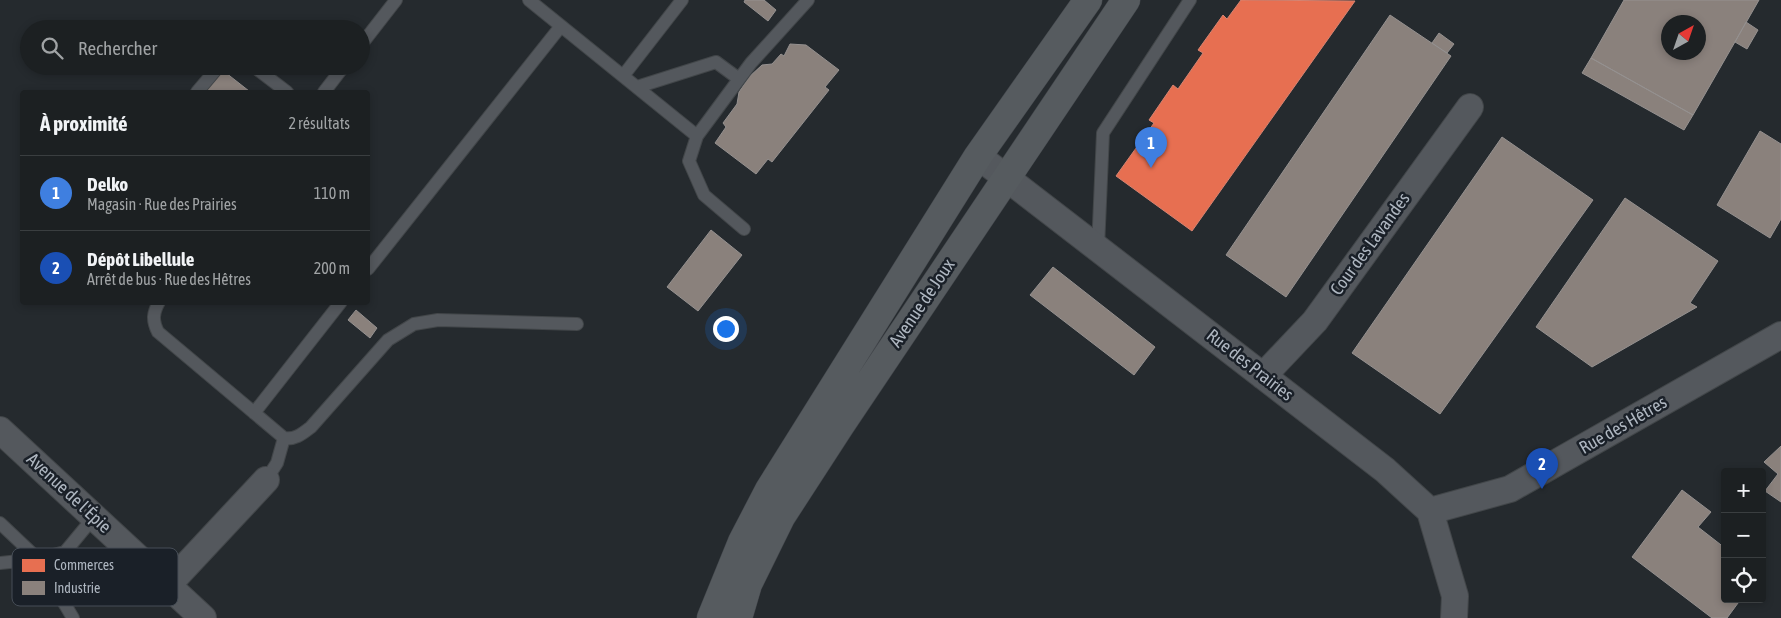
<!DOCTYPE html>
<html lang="fr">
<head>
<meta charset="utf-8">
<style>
  :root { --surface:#1c2022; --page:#25282a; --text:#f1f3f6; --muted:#a0a3a5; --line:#3a3e40; --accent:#7e858d }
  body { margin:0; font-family:"Asap Condensed",sans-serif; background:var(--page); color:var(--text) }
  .controls { position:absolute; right:15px; bottom:15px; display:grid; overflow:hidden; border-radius:5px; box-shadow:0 2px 8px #0003 }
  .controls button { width:45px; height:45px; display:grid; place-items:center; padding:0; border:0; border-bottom:1px solid var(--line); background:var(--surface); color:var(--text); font:25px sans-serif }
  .compass { position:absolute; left:1661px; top:15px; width:45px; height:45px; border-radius:50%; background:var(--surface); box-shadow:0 2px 8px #0003; rotate:40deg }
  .you { position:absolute; left:725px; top:328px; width:18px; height:18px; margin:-12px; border:4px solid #fff; border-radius:50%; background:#1a73e8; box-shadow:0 0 0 8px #1a73e833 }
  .badge { display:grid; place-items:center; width:32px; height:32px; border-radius:50%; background:var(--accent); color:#fff; font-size:16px; font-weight:700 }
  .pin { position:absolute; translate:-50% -41px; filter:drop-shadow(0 1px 2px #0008) }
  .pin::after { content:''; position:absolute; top:26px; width:18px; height:15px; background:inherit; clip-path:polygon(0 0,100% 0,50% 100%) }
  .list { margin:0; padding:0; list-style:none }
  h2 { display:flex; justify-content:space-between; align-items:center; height:65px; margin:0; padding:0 20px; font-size:21px }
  h2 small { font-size:16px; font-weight:400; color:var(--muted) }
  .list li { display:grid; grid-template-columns:32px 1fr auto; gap:15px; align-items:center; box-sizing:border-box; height:75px; padding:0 20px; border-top:1px solid var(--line) }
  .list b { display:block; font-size:19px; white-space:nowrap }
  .list p { margin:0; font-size:16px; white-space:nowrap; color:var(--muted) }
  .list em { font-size:16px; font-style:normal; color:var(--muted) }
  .icon { flex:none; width:28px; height:28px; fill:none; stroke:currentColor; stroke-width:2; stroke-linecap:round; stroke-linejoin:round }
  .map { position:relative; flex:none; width:1781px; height:618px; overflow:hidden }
  .search { position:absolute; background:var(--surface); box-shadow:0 2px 8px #0003; left:20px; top:20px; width:350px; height:55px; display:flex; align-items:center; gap:12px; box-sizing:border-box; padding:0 18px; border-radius:28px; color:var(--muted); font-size:19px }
  .panel { position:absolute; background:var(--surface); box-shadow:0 2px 8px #0003; left:20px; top:90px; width:350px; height:215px; border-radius:5px }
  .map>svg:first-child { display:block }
  .shops { fill:#e76f51; stroke:#d68472 }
  .industry { fill:#8a817c; stroke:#959190; fill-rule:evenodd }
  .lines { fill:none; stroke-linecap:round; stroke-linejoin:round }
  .service-casing { stroke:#424649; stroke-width:14 }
  .minor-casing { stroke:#424649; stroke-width:28 }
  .primary-casing { stroke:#42464b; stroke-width:29 }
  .service { stroke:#54585d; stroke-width:12 }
  .minor { stroke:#54585d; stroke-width:26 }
  .primary { stroke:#565b5f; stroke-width:28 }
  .labels { text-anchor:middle; stroke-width:5; stroke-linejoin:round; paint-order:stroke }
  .street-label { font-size:18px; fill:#aeb6c0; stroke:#1a2028 }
  .key { fill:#1a2028; stroke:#464d56; stroke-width:1 }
  .key-label { font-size:14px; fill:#aeb6c0 }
</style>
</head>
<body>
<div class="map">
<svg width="1781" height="618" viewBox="0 0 1781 618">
  <rect width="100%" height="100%" fill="#252a2e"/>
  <path class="shops" d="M1241,0L1355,1L1192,231L1116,176L1154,123L1149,120L1173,85L1178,89L1203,53L1198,50L1223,15L1227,19Z"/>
  <path class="industry" d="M745,0H764L776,10L768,21L744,2Z
    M1624,0H1759L1693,115L1591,58ZM1668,22H1698V52H1668Z
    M1390,15L1451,56L1286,297L1226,255Z
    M1746,22L1758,30L1747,49L1735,42Z
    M1439,33L1454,44L1447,53L1432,43Z
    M790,44L806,45L839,70L825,87L829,90L772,162L768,159L756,174L715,143L726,127L723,123L737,104L739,92L749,77L762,65L772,64L781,54L784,56Z
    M1591,58L1693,115L1684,130L1582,73Z
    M316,66H329L324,73Z
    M221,69L249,91L248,92H203Z
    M1760,131L1781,144V219L1770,238L1717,205Z
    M1502,137L1593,200L1440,414L1352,353Z
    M1625,198L1718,261L1690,303L1697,307L1592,367L1536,327Z
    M711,230L742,255L698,311L667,287Z
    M1053,267L1155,347L1134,375L1030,295Z
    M356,310L377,328L370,338L348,320Z
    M1781,446V502L1765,491L1778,474L1764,462Z
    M1682,490L1711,512L1698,527L1725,548V599H1741L1727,618H1712L1632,557Z"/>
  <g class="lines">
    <g class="service-casing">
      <path id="service" d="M529,0L697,136
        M361,45L396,0
        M253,66L287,92
        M623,76L682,0
        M637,87L716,62L739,79
        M197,92L219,66
        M324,92L344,66
        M744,229L704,195L689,161L697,136L751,63L808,0
        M1098,248L1103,133L1190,0
        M368,269L561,26
        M159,302C153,313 152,320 158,332L284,438C295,440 302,434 311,427L388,340L414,324L438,320L577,324
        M254,413L341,302
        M266,480L277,463L284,438
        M0,523L38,559L73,618
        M0,563L38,559L65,552L94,517"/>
    </g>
    <g class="minor-casing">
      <path id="minor" d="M978,156L1385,470L1430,511L1455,596L1454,618
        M1263,376L1315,321L1470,107
        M0,430L203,618
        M1430,511L1510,489L1781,335
        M168,585L266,480"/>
    </g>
    <g class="primary-casing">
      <path id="primary" d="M711,618L742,542L769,490L978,156L1088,0
        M738,618L748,584L781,517L840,426L1126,0"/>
    </g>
    <use href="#service" class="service"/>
    <use href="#minor" class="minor"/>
    <use href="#primary" class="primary"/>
  </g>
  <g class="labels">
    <g class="street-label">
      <text transform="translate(1370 244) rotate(-54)" y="6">Cour des Lavandes</text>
      <text transform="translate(922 303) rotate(-56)" y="6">Avenue de Joux</text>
      <text transform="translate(1250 365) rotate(38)" y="6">Rue des Prairies</text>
      <text transform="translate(1623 425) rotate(-30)" y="6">Rue des Hêtres</text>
      <text transform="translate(69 493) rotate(43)" y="6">Avenue de l'Épie</text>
    </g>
  </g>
  <rect x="12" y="548" width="166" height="58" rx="8" class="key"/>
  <rect x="22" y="559" width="23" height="13" fill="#e76f51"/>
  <rect x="22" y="581" width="23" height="14" fill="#8a817c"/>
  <g class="key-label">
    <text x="54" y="570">Commerces</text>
    <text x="54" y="593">Industrie</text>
  </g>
</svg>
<div class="controls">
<button>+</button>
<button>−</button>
<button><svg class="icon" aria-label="locate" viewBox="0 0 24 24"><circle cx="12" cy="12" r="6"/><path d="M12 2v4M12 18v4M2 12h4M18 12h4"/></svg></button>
</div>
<svg class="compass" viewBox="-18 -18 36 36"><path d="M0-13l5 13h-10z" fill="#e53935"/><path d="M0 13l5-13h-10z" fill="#a0a3a5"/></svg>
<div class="you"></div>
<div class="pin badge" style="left:1151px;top:168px;background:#3f7fe0">1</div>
<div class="pin badge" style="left:1542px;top:489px;background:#1a4fb4">2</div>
<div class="search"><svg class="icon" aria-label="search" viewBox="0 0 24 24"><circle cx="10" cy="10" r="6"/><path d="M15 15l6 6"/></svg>Rechercher</div>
<section class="panel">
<h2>À proximité<small>2 résultats</small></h2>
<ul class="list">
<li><span class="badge" style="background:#3f7fe0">1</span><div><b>Delko</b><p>Magasin · Rue des Prairies</p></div><em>110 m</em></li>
<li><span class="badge" style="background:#1a4fb4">2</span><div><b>Dépôt Libellule</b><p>Arrêt de bus · Rue des Hêtres</p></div><em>200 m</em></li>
</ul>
</section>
</div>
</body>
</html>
